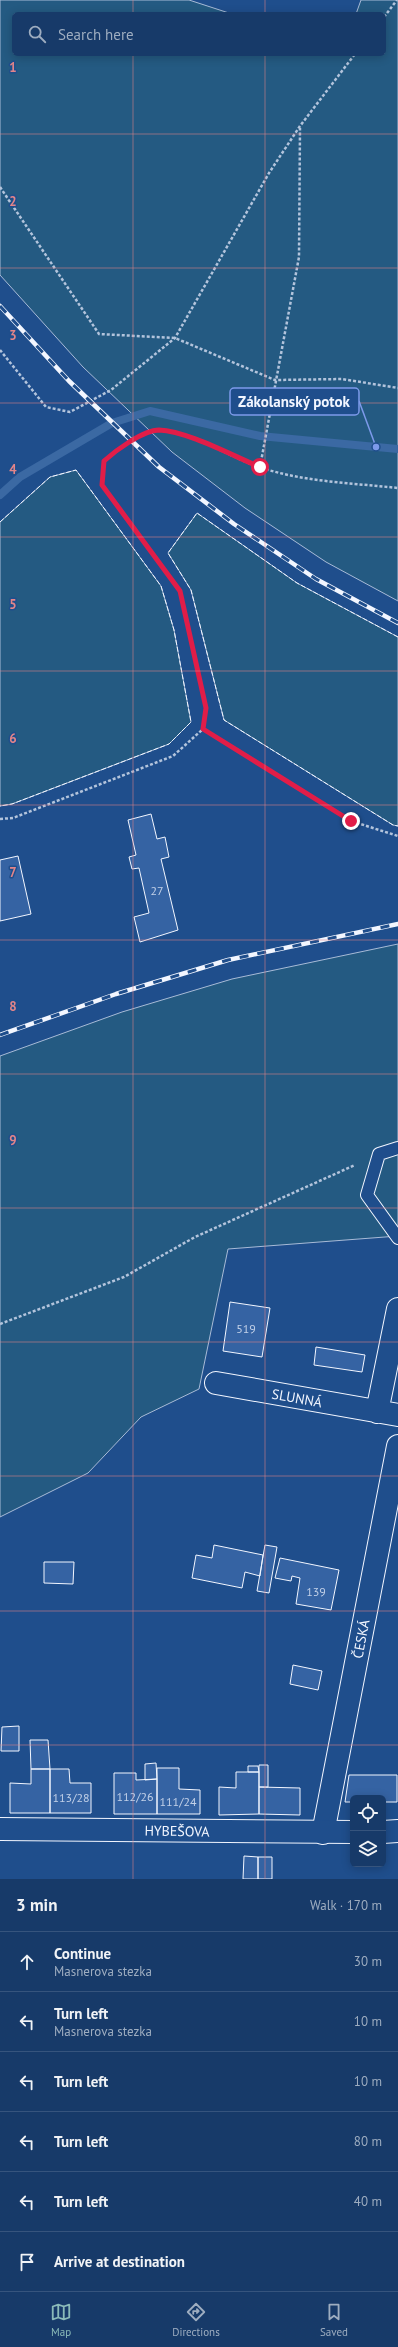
<!DOCTYPE html>
<html lang="en">
<head>
<meta charset="utf-8">
<style>
  :root { --surface:#173a69; --page:#244571; --text:#f1f3f6; --muted:#9eadc0; --line:#36547d; --accent:#8bbbb9 }
  body { margin:0; font-family:"PT Sans",sans-serif; background:var(--page); color:var(--text) }
  .controls { position:absolute; right:12px; bottom:12px; display:grid; overflow:hidden; border-radius:6px; box-shadow:0 2px 10px #0003 }
  .controls button { width:36px; height:36px; display:grid; place-items:center; padding:0; border:0; border-bottom:1px solid var(--line); background:var(--surface); color:var(--text); font:20px sans-serif }
  .stop { position:absolute; width:12px; height:12px; margin:-9px; border:3px solid #e11d48; border-radius:50%; background:#fff }
  .stop.end { background:#e11d48; border-color:#fff; box-shadow:0 1px 4px #0008 }
  .list { margin:0; padding:0; list-style:none }
  h2 { display:flex; justify-content:space-between; align-items:center; height:52px; margin:0; padding:0 16px; font-size:17px }
  h2 small { font-size:13px; font-weight:400; color:var(--muted) }
  .list li { display:grid; grid-template-columns:26px 1fr auto; gap:12px; align-items:center; box-sizing:border-box; height:60px; padding:0 16px; border-top:1px solid var(--line) }
  .list b { display:block; font-size:15px; white-space:nowrap }
  .list p { margin:0; font-size:13px; white-space:nowrap; color:var(--muted) }
  .list em { font-size:13px; font-style:normal; color:var(--muted) }
  .icon { flex:none; width:22px; height:22px; fill:none; stroke:currentColor; stroke-width:2; stroke-linecap:round; stroke-linejoin:round }
  .map { position:relative; flex:none; width:398px; height:1879px; overflow:hidden }
  .search { position:absolute; background:var(--surface); box-shadow:0 2px 10px #0003; left:12px; right:12px; top:12px; height:44px; display:flex; align-items:center; gap:10px; box-sizing:border-box; padding:0 14px; border-radius:6px; color:var(--muted); font-size:15px }
  .sheet { height:412px; background:var(--surface) }
  nav { display:flex; justify-content:space-around; align-items:center; box-sizing:border-box; height:56px; border-top:1px solid var(--line); background:var(--surface); font-size:11px; color:var(--muted) }
  nav a { display:grid; justify-items:center; gap:2px }
  nav .on { color:var(--accent) }
  .map>svg:first-child { display:block }
  .green { fill:#245a82; stroke:#a8bbd7 }
  .lines { fill:none; stroke-linecap:round; stroke-linejoin:round }
  .stream { stroke:#3b69a3; stroke-width:8 }
  .building { fill:#3563a3; stroke:#f2f6ff }
  .lane-casing { stroke:#f2f6ff; stroke-width:14 }
  .street-casing { stroke:#f2f6ff; stroke-width:24 }
  .secondary-casing { stroke:#f2f6ff; stroke-width:24 }
  .path { stroke:#b3c4dc; stroke-width:2.5; stroke-dasharray:3 2; stroke-linecap:butt }
  .lane { stroke:#1f4e8c; stroke-width:12 }
  .street { stroke:#1f4e8c; stroke-width:22 }
  .secondary { stroke:#1f4e8c; stroke-width:22 }
  .rail-casing { stroke:#f2f6ff; stroke-width:4.5 }
  .rail { stroke:#1f4e8c; stroke-width:3; stroke-dasharray:9; stroke-linecap:butt }
  .fence { stroke:#f2f6ff; stroke-width:1; stroke-dasharray:5 2; stroke-linecap:butt }
  .route { stroke:#e11d48; stroke-width:5 }
  .grid { fill:none; stroke:#e38589; stroke-width:1; stroke-opacity:0.55 }
  .labels { text-anchor:middle; stroke-width:3; stroke-linejoin:round; paint-order:stroke }
  .number-label { font-size:12px; fill:#c3d1e8 }
  .street-label { font-size:14px; fill:#f2f6ff; stroke:#1f4e8c }
  .grid-label { font-size:13px; text-anchor:middle; font-weight:bold; fill:#e38589; stroke:#1f4e8c; stroke-width:3; stroke-linejoin:round; paint-order:stroke }
  .leader { fill:none; stroke:#7d9aea; stroke-width:1.5 }
  .callout-dot { fill:#7d9aea; stroke:#1f4e8c; stroke-width:1.5 }
  .callout { fill:#1f4e8c; stroke:#7d9aea; stroke-width:1.5 }
  .callout-label { font-size:15px; text-anchor:middle; font-weight:bold; fill:#f2f6ff }
</style>
</head>
<body>
<div class="map">
<svg width="398" height="1879" viewBox="0 0 398 1879">
  <rect width="100%" height="100%" fill="#1f4e8c"/>
  <path class="green" d="M0,0H189L232,14H14V54H384V14H356L361,0H398V601L326,562L245,508L172,452L83,367L0,275Z
    M76,470L161,586L174,630L191,722L169,744L12,804L0,806V522L50,477Z
    M197,513L297,583L398,637V826L393,825L224,720L191,590L168,553Z
    M398,944V1236L228,1249L199,1389L141,1417L88,1473L0,1517V1056L122,1012L232,979Z"/>
  <g class="lines">
    <path class="stream" d="M0,495L20,477L112,423L150,411L260,436L398,449"/>
  </g>
  <path class="building" d="M151,814L157,839L165,837L169,857L161,859L178,930L140,942L134,917L149,913L139,868L132,869L129,857L136,855L128,820Z
    M18,856L31,914L0,921V860Z
    M230,1302L270,1308L262,1357L223,1351Z
    M316,1347L365,1355L362,1372L314,1365Z
    M214,1545L263,1555L260,1576L245,1572L242,1588L192,1578L196,1555L212,1558Z
    M265,1545L277,1547L269,1593L257,1591Z
    M280,1558L339,1570L331,1610L296,1604L300,1578L292,1576L291,1581L275,1578Z
    M44,1562H74L73,1584L44,1583Z
    M293,1665L322,1671L318,1690L290,1684Z
    M19,1726V1751H1L2,1727Z
    M30,1740H48L50,1769H31Z
    M156,1763L157,1779L145,1780V1764Z
    M259,1765H268V1787H259Z
    M248,1766H258L259,1772H248Z
    M157,1768H179V1789L200,1790V1814H157Z
    M31,1769H50V1813H10V1783L31,1784Z
    M50,1769H69L70,1783H91V1813H50Z
    M236,1772H259V1814L219,1815V1787L236,1788Z
    M114,1773H136V1780L157,1779V1814H114Z
    M349,1775H397V1802H383V1798H353V1802H345Z
    M259,1787L300,1788V1815L259,1814Z
    M244,1856L258,1857V1879H243Z
    M258,1857H272V1879H258Z"/>
  <g class="lines">
    <g class="lane-casing">
      <path id="lane" d="M398,1148L379,1154L367,1195L398,1238"/>
    </g>
    <g class="street-casing">
      <path id="street" d="M216,1383L398,1415
        M377,1412L398,1309
        M323,1833L398,1446"/>
    </g>
    <g class="secondary-casing">
      <path id="secondary" d="M0,1829L353,1832
        M383,1832L398,1831"/>
    </g>
    <path class="path" d="M384,17L397,0
      M0,187L99,334L175,338L275,380L342,379L398,388
      M0,350L46,407L70,412L111,390L175,338L269,173L300,126L355,54
      M260,467L299,257L300,128
      M203,729L351,821L398,836
      M0,819L13,818L173,756L203,729L206,708L180,591L102,485L104,461C116,451 143,430 159,430C188,430 230,457 259,467C303,482 352,483 398,488
      M0,1324L124,1277L195,1237L355,1165"/>
    <use href="#lane" class="lane"/>
    <use href="#street" class="street"/>
    <use href="#secondary" class="secondary"/>
    <g class="rail-casing">
      <path id="rail" d="M0,306L69,381L159,467L234,524L316,579L398,623
        M0,1035L116,994L228,960L398,924"/>
    </g>
    <use href="#rail" class="rail"/>
    <path class="fence" d="M0,522L50,477L76,470L161,586L174,630L191,722L169,744L12,804L0,806
      M398,637L297,583L197,513L168,553L191,590L224,720L393,825L398,826"/>
  </g>
  <g class="lines">
    <path class="route" d="M260,467C233,456 187,431 159,430C143,430 115,451 104,461L102,485L180,591L206,708L203,729L351,821"/>
  </g>
  <path class="grid" d="M133,0V14M265,0V14M133,54V1879M265,54V1879M0,134H398M0,268H398M0,403H398M0,537H398M0,671H398M0,805H398M0,940H398M0,1074H398M0,1208H398M0,1342H398M0,1476H398M0,1611H398M0,1745H398"/>
  <g class="labels">
    <g class="number-label">
      <text x="157" y="895">27</text>
      <text x="246" y="1333">519</text>
      <text x="316" y="1596">139</text>
      <text x="135" y="1801">112/26</text>
      <text x="71" y="1802">113/28</text>
      <text x="178" y="1806">111/24</text>
    </g>
    <g class="street-label">
      <text transform="translate(297 1398) rotate(10)" y="5">SLUNNÁ</text>
      <text transform="translate(361 1639) rotate(-79)" y="5">ČESKÁ</text>
      <text transform="translate(177 1831) rotate(1)" y="5">HYBEŠOVA</text>
    </g>
  </g>
  <g class="grid-label">
    <text x="13" y="72">1</text>
    <text x="13" y="206">2</text>
    <text x="13" y="340">3</text>
    <text x="13" y="474">4</text>
    <text x="13" y="609">5</text>
    <text x="13" y="743">6</text>
    <text x="13" y="877">7</text>
    <text x="13" y="1011">8</text>
    <text x="13" y="1145">9</text>
  </g>
  <path class="leader" d="M376 447L359 401"/>
  <circle class="callout-dot" cx="376" cy="447" r="4"/>
  <rect class="callout" x="230" y="388" width="129" height="27" rx="4"/>
  <g class="callout-label">
    <text x="294" y="407">Zákolanský potok</text>
  </g>
</svg>
<div class="controls">
<button><svg class="icon" aria-label="locate" viewBox="0 0 24 24"><circle cx="12" cy="12" r="6"/><path d="M12 2v4M12 18v4M2 12h4M18 12h4"/></svg></button>
<button><svg class="icon" aria-label="layers" viewBox="0 0 24 24"><path d="M12 4l9 5-9 5-9-5zM3 14l9 5 9-5"/></svg></button>
</div>
<div class="stop" style="left:260px;top:467px"></div>
<div class="stop end" style="left:351px;top:821px"></div>
<div class="search"><svg class="icon" aria-label="search" viewBox="0 0 24 24"><circle cx="10" cy="10" r="6"/><path d="M15 15l6 6"/></svg>Search here</div>
</div>
<section class="sheet">
<h2>3 min<small>Walk · 170 m</small></h2>
<ul class="list">
<li><svg class="icon" aria-label="ahead" viewBox="0 0 24 24"><path d="M12 20V5M6 11l6-6 6 6"/></svg><div><b>Continue</b><p>Masnerova stezka</p></div><em>30 m</em></li>
<li><svg class="icon" aria-label="left" viewBox="0 0 24 24"><path d="M17 20v-9H6M10 6l-5 5 5 5"/></svg><div><b>Turn left</b><p>Masnerova stezka</p></div><em>10 m</em></li>
<li><svg class="icon" aria-label="left" viewBox="0 0 24 24"><path d="M17 20v-9H6M10 6l-5 5 5 5"/></svg><div><b>Turn left</b></div><em>10 m</em></li>
<li><svg class="icon" aria-label="left" viewBox="0 0 24 24"><path d="M17 20v-9H6M10 6l-5 5 5 5"/></svg><div><b>Turn left</b></div><em>80 m</em></li>
<li><svg class="icon" aria-label="left" viewBox="0 0 24 24"><path d="M17 20v-9H6M10 6l-5 5 5 5"/></svg><div><b>Turn left</b></div><em>40 m</em></li>
<li><svg class="icon" aria-label="arrive" viewBox="0 0 24 24"><path d="M6 21V4h12l-3 4 3 4H6"/></svg><div><b>Arrive at destination</b></div></li>
</ul>
</section>
<nav>
<a class="on"><svg class="icon" aria-label="map" viewBox="0 0 24 24"><path d="M3 6l6-2 6 2 6-2v14l-6 2-6-2-6 2zM9 4v14M15 6v14"/></svg>Map</a>
<a><svg class="icon" aria-label="directions" viewBox="0 0 24 24"><path d="M12 3l9 9-9 9-9-9zM9 14v-3h6M13 9l2 2-2 2"/></svg>Directions</a>
<a><svg class="icon" aria-label="saved" viewBox="0 0 24 24"><path d="M7 4h10v16l-5-4-5 4z"/></svg>Saved</a>
</nav>
</body>
</html>
